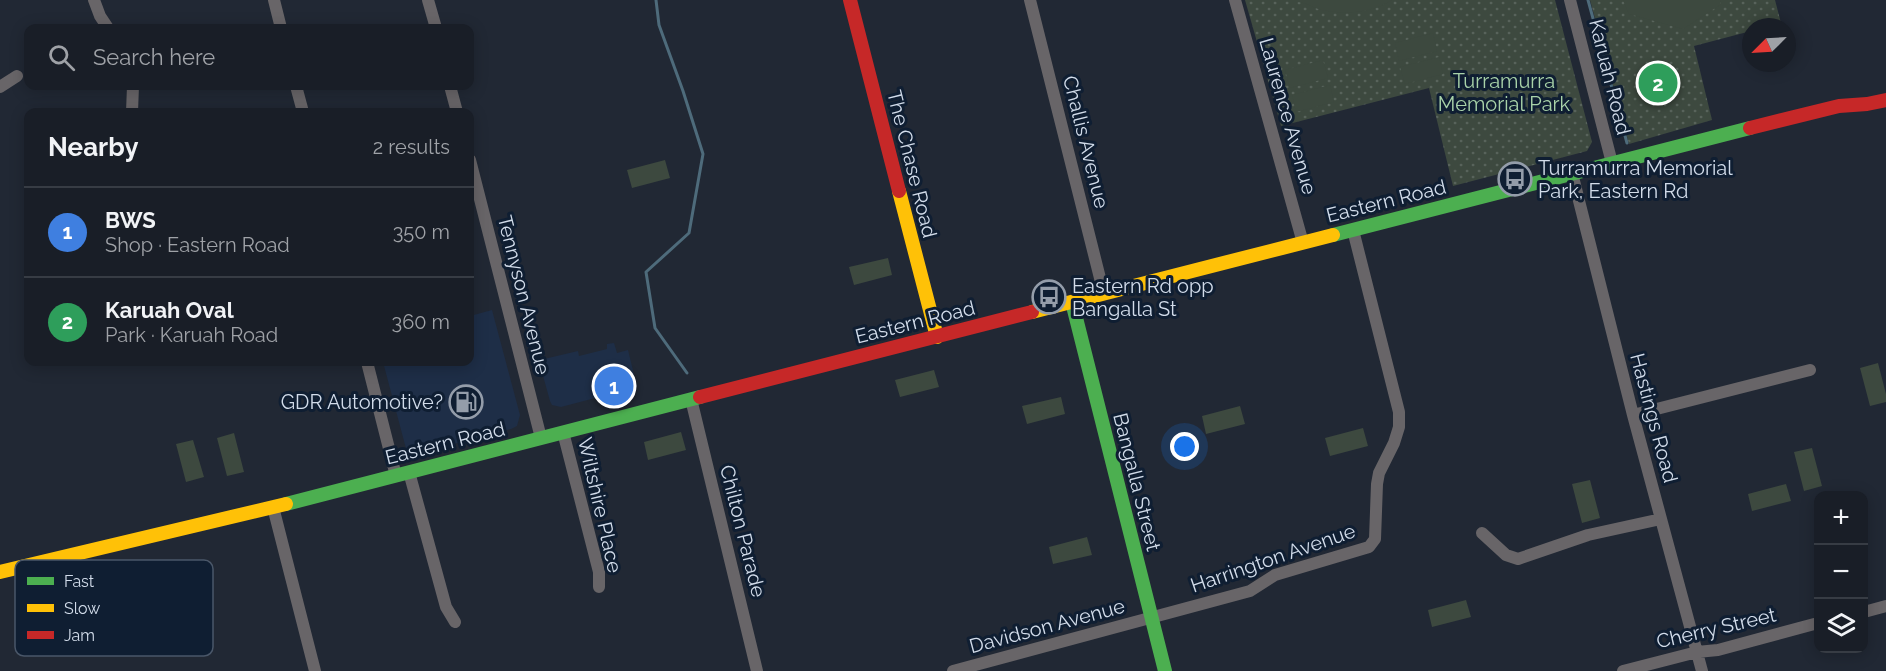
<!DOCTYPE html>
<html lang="en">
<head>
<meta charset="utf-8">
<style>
  :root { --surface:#191e27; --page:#262b33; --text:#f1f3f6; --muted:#9fa2a7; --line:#373c44; --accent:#b45309 }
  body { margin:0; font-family:Raleway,sans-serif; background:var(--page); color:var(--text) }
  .controls { position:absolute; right:18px; bottom:18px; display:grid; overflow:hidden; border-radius:12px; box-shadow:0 3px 15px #0003 }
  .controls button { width:54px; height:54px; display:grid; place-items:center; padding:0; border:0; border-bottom:2px solid var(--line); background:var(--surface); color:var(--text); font:30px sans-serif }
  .compass { position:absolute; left:1742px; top:18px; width:54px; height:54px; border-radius:50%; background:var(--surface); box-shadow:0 3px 15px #0003; rotate:246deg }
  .you { position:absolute; left:1185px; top:447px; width:21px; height:21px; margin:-15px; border:4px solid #fff; border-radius:50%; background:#1a73e8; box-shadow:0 0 0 9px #1a73e833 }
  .badge { display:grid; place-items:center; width:39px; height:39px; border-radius:50%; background:var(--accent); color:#fff; font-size:20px; font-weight:700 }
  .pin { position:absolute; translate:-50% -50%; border:3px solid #fff; box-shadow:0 2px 6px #0006 }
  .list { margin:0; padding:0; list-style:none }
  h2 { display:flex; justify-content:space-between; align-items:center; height:78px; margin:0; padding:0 24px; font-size:26px }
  h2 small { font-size:20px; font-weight:400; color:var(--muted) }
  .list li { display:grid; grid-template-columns:39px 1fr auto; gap:18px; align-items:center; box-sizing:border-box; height:90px; padding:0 24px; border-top:2px solid var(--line) }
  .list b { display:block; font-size:22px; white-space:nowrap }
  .list p { margin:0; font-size:20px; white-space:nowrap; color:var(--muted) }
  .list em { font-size:20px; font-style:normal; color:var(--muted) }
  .icon { flex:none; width:33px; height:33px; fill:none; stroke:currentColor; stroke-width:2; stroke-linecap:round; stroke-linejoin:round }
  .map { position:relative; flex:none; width:1886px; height:671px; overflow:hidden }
  .search { position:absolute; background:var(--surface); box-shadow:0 3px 15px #0003; left:24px; top:24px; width:450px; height:66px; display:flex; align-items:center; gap:15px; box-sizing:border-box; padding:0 21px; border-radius:12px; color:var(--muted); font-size:22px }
  .panel { position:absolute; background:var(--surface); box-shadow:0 3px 15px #0003; left:24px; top:108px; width:450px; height:258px; border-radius:12px }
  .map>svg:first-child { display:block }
  .built { fill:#1e2e47 }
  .park { fill:url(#park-dots) }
  .pitch { fill:#3d493f }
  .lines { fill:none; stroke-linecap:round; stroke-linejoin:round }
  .stream { stroke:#4e6b7b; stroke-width:3 }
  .street { stroke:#686568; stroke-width:12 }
  .fast { stroke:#4caf50; stroke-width:14 }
  .slow { stroke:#ffc107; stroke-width:14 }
  .jam { stroke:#c62828; stroke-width:14 }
  .labels { text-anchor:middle; stroke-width:6; stroke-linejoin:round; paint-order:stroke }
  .street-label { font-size:20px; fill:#d2dcea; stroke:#0f1e32 }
  .park-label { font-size:20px; fill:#a9d3a9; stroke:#0f1e32 }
  .poi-label { font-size:20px; fill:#d2dcea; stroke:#0f1e32; text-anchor:start }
  .key { fill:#0f1e32; stroke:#4a5769; stroke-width:1.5 }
  .key-label { font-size:16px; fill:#d2dcea }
</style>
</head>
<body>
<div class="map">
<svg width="1886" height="671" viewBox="0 0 1886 671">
  <defs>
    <pattern id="park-dots" width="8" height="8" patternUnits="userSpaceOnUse" patternTransform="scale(1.5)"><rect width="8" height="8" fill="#3d493f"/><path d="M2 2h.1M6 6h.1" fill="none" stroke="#58635b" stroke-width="1.8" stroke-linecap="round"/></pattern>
  </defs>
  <rect width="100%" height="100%" fill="#212834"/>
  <path class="built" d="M492,310L520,415L517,426L511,429L408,456L383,362H470V316Z
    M614,343L617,353L628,350L637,387L561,407L552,405L550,401L540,365L544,359L578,351L579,356L607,349V344Z"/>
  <path class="park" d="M1245,0H1555L1592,142L1587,151L1453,186L1429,88L1281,126Z
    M1590,0H1775L1781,23L1765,27H1751V31L1694,46L1712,120L1629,144Z"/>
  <path class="pitch" d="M1295,0H1392C1372,13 1345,15 1322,10C1313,8 1304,1 1295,2Z
    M1623,0H1721L1720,5L1683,29L1629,14Z
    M1433,33L1437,51L1399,61L1395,43Z
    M1439,57L1443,74L1405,84L1400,67Z
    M1323,60L1328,78L1290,88L1285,70Z
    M1330,85L1334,102L1296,112L1292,95Z
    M665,160L670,178L632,188L627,170Z
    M888,258L892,275L854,285L849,267Z
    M1878,363L1886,394V402L1870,406L1860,368Z
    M934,370L939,387L900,397L895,380Z
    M1061,397L1065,414L1027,424L1022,406Z
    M1240,406L1245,424L1206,434L1202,416Z
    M1363,428L1368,446L1330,456L1325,438Z
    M681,432L686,450L648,460L644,442Z
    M234,433L244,472L227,476L217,438Z
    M193,440L204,477L186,482L176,444Z
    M1812,448L1822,486L1804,491L1794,452Z
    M1590,480L1600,518L1582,523L1572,484Z
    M1786,484L1791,501L1752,511L1748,494Z
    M1087,537L1092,555L1053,564L1049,547Z
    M1466,600L1471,617L1432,627L1428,610Z"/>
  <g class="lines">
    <path class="stream" d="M656,0L659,25L683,91L703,154L689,233L646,272L655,328L687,373
      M1588,0L1627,143"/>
    <path class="street" d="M94,0L100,16L108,28
      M274,0L281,28
      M428,0L436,28
      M1030,0L1104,294
      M1235,0L1303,243
      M1570,0L1612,163
      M296,86L303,112
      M450,86L457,112
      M0,87L17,76
      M132,112L133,86
      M470,160L541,438
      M1572,173L1633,415L1702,671
      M367,362L396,476
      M691,399L757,671
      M1633,415L1810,370
      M563,432L599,572V587
      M409,472L446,607L455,622
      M273,507L315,671
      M1482,533L1506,555L1518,559L1588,535L1661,519
      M1864,612L1886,606
      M953,671L1250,591L1275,575L1369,547L1375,539L1377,484L1379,473L1394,443L1399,427V412L1353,230
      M1623,671L1697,652L1718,650L1818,623"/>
    <path class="fast" d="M1333,235L1750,128
      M1072,302L1165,671
      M286,504L700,397"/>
    <path class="slow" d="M899,191L937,337
      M1032,312L1333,235
      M0,572L286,504"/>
    <path class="jam" d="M850,0L899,191
      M1750,128L1839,106L1867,104L1886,100
      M700,397L1032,312"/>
  </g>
  <defs>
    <g id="bus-ring" transform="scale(1.725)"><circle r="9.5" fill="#0f1e32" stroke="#949daa" stroke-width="1.5"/><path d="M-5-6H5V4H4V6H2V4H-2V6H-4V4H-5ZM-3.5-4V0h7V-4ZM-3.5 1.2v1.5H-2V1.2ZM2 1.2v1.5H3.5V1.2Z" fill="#949daa"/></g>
    <g id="fuel-ring" transform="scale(1.725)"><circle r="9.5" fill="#0f1e32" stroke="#949daa" stroke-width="1.5"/><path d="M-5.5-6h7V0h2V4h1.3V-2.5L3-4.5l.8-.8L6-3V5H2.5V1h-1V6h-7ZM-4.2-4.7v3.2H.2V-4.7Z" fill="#949daa"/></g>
  </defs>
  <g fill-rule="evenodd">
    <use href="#bus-ring" x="1515" y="179"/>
    <use href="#bus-ring" x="1049" y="297"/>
    <use href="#fuel-ring" x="466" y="402"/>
  </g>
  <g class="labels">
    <g class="street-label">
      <text transform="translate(1610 77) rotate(76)" y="7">Karuah Road</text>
      <text transform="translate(1288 116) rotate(74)" y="7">Laurence Avenue</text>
      <text transform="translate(1086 142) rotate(76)" y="7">Challis Avenue</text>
      <text transform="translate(912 164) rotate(76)" y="7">The Chase Road</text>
      <text transform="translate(1386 201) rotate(-14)" y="7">Eastern Road</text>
      <text transform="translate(524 295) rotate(76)" y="7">Tennyson Avenue</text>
      <text transform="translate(915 322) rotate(-14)" y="7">Eastern Road</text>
      <text transform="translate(1654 418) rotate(75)" y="7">Hastings Road</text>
      <text transform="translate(445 443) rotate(-14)" y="7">Eastern Road</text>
      <text transform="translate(1137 482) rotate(76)" y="7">Bangalla Street</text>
      <text transform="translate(600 505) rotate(77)" y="7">Wiltshire Place</text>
      <text transform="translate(743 531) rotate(76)" y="7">Chilton Parade</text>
      <text transform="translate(1273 558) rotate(-19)" y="7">Harrington Avenue</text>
      <text transform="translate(1047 626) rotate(-15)" y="7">Davidson Avenue</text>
      <text transform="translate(1716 628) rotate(-13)" y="7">Cherry Street</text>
    </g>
    <g class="park-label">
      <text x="1504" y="88">Turramurra<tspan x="1504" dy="23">Memorial Park</tspan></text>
    </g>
    <g class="poi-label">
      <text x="1538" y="175">Turramurra Memorial<tspan x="1538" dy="23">Park, Eastern Rd</tspan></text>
      <text x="1072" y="293">Eastern Rd opp<tspan x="1072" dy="23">Bangalla St</tspan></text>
      <text x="443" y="409" text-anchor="end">GDR Automotive?</text>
    </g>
  </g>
  <rect x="15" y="560" width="198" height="96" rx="9" class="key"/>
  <rect x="27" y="577" width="27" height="8" fill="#4caf50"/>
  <rect x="27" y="604" width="27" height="8" fill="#ffc107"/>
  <rect x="27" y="631" width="27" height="8" fill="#c62828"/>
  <g class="key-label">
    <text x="64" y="587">Fast</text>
    <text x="64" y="614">Slow</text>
    <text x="64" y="641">Jam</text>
  </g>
</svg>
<div class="controls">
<button>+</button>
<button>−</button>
<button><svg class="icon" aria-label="layers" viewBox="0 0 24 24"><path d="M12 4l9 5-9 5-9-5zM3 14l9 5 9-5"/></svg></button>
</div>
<svg class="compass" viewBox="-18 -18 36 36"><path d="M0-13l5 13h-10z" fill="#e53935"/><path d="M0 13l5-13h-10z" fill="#9fa2a7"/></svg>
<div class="you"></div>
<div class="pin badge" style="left:614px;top:386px;background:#3f7fe0">1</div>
<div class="pin badge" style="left:1658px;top:83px;background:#2e9e5b">2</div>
<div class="search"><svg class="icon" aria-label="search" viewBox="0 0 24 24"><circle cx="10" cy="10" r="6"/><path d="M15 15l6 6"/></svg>Search here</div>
<section class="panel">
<h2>Nearby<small>2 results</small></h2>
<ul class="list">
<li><span class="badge" style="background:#3f7fe0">1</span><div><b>BWS</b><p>Shop · Eastern Road</p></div><em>350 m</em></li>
<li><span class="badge" style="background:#2e9e5b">2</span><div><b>Karuah Oval</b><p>Park · Karuah Road</p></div><em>360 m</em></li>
</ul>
</section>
</div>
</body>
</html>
